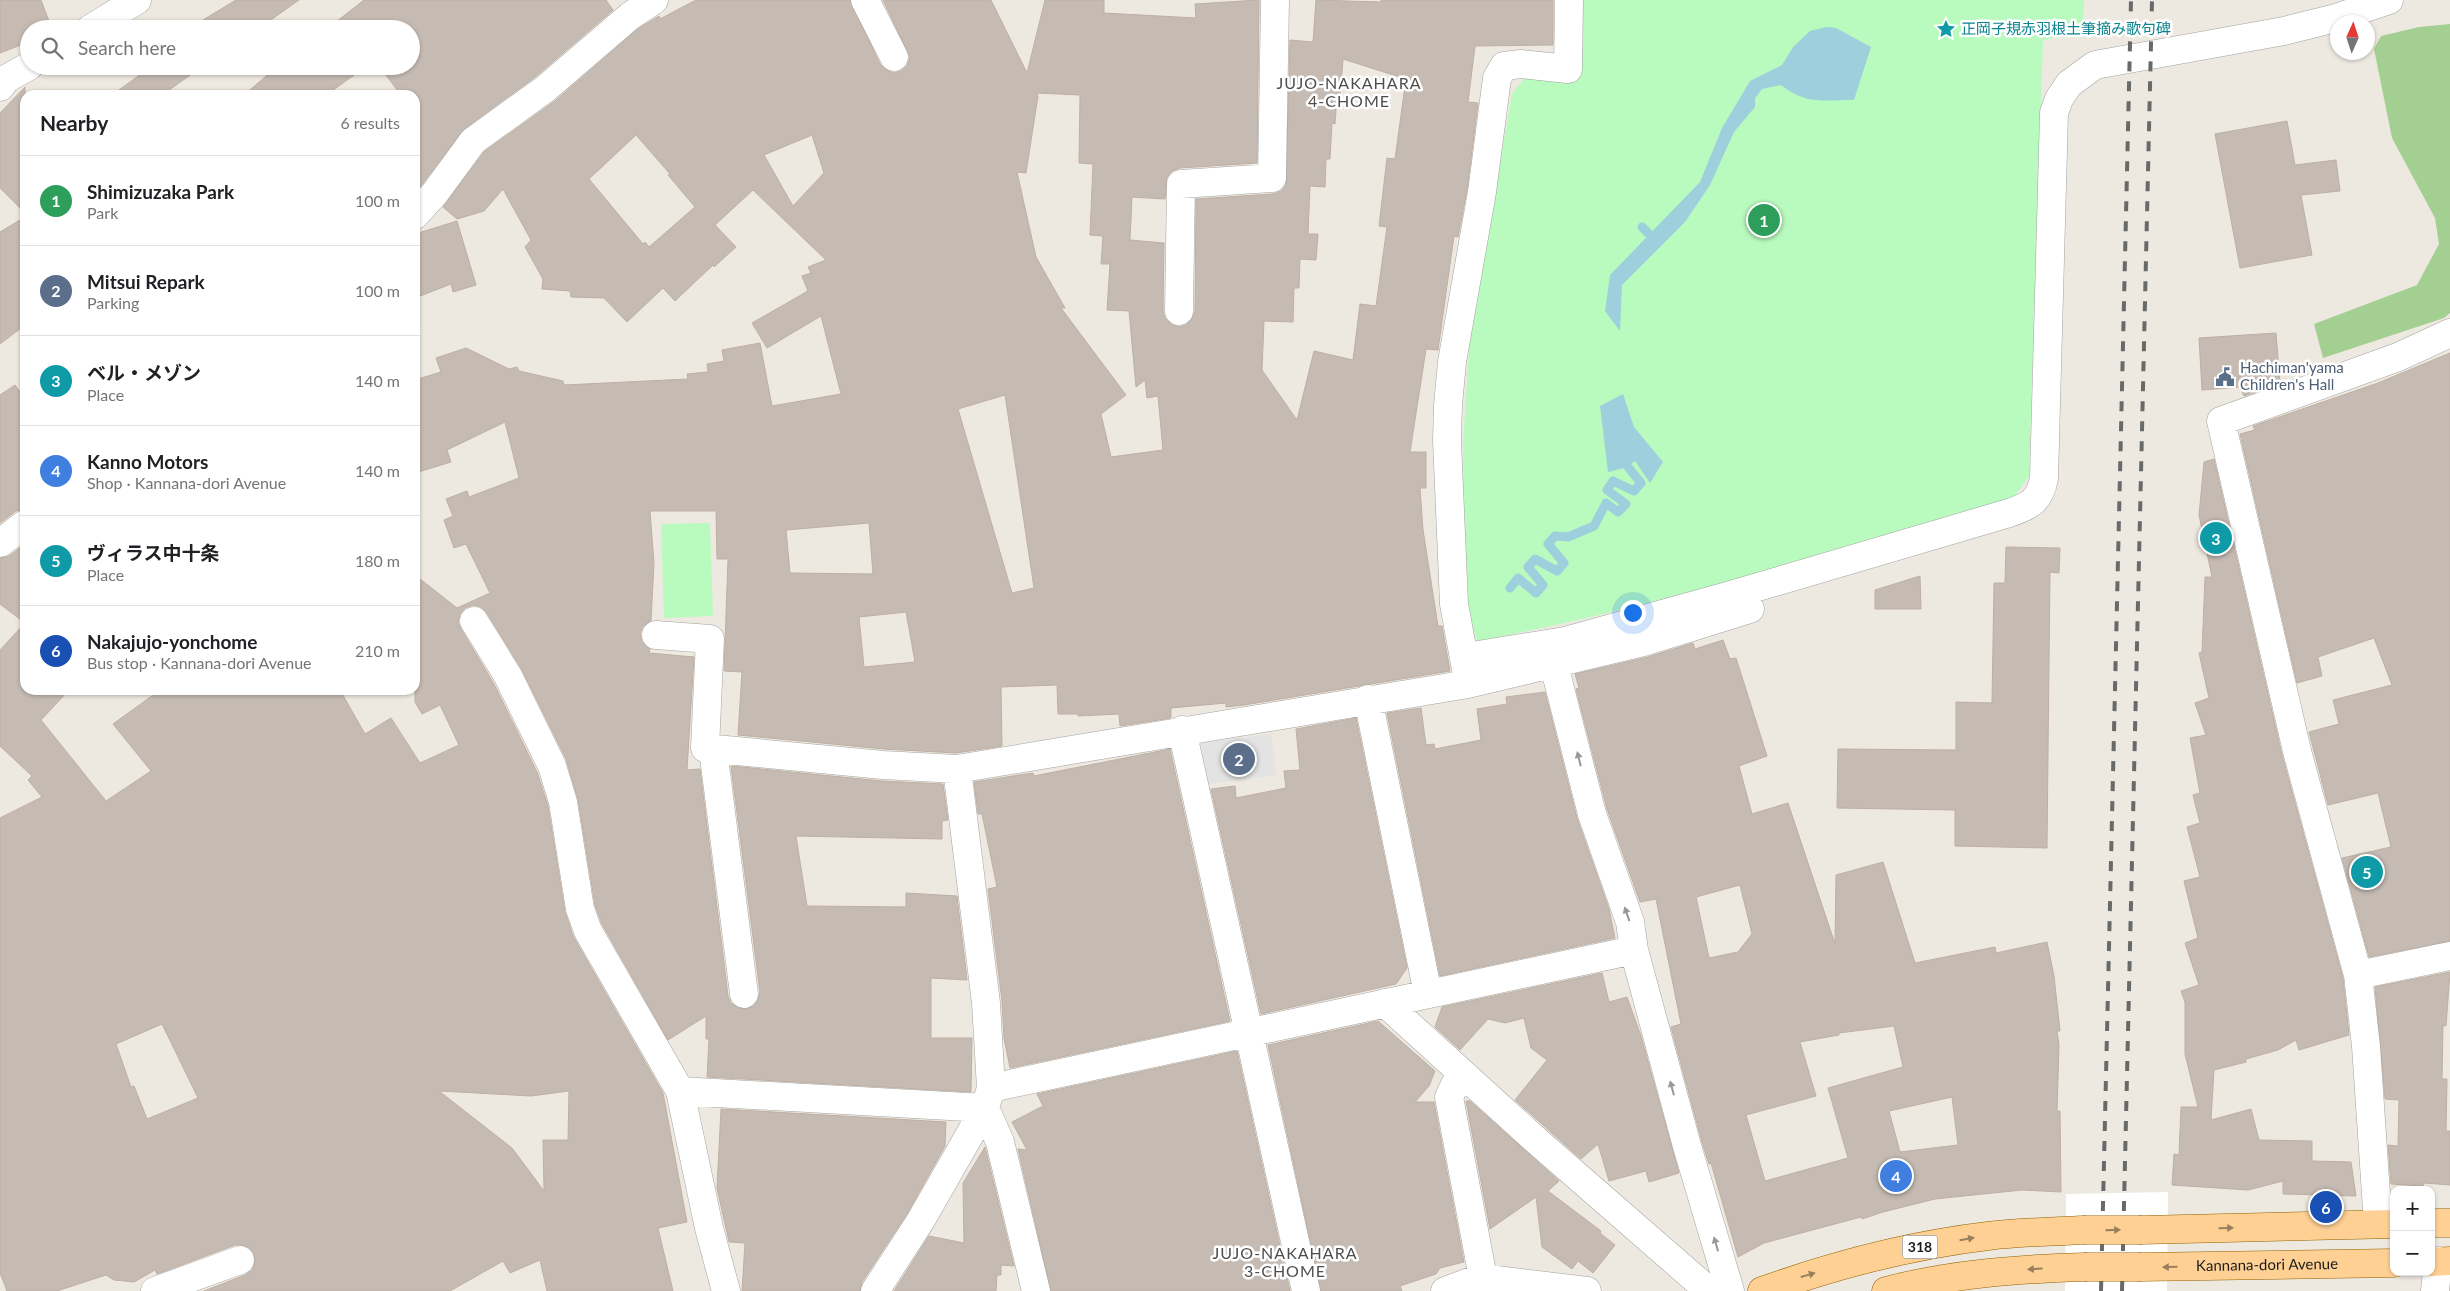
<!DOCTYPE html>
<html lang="en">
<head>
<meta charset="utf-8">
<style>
  :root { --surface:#fff; --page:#f2f2f2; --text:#202124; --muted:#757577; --line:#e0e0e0; --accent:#7c3aed }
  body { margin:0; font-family:Lato,"Noto Sans JP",sans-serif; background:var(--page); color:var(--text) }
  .controls { position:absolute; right:15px; bottom:15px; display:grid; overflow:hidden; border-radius:10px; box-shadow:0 1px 4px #0004 }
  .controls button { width:45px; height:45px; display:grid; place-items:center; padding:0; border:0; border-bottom:1px solid var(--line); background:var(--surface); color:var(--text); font:25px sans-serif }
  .compass { position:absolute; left:2330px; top:15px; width:45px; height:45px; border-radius:50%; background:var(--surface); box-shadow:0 1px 4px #0004; rotate:3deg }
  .you { position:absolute; left:1632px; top:612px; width:18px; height:18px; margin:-12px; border:4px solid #fff; border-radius:50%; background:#1a73e8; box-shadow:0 0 0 8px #1a73e833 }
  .badge { display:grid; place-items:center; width:32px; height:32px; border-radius:50%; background:var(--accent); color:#fff; font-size:16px; font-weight:700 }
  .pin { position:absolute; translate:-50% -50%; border:2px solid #fff; box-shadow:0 1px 5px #0006 }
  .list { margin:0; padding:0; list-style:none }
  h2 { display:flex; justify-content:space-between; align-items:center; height:65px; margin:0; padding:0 20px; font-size:21px }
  h2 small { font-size:16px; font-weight:400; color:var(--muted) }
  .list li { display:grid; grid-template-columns:32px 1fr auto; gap:15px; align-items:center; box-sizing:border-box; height:90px; padding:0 20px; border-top:1px solid var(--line) }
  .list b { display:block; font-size:19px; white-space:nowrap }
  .list p { margin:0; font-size:16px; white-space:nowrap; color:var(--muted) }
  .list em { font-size:16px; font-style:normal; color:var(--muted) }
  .icon { flex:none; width:28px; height:28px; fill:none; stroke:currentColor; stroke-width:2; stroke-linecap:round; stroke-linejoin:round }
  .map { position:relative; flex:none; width:2450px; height:1291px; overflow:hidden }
  .search { position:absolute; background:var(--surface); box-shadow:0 1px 4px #0004; left:20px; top:20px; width:400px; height:55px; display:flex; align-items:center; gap:12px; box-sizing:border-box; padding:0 18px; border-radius:28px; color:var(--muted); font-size:19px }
  .panel { position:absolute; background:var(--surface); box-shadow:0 1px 4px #0004; left:20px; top:90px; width:400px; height:605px; border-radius:15px }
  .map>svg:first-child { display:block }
  .forest { fill:#a4cf92 }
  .park { fill:#b9fbbe }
  .parking { fill:#e3e3e3 }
  .water { fill:#9dcfdd }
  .pier { fill:#fff }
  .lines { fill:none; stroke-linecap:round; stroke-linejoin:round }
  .stream { stroke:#9dcfdd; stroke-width:9 }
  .building { fill:#c5bbb3; stroke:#bfafa2; fill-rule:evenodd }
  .minor-casing { stroke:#a2a2a2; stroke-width:29 }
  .major-casing { stroke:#926100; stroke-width:29 }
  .minor { stroke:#fff; stroke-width:28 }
  .major { stroke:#ffd093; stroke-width:28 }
  .rail { stroke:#696969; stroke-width:4; stroke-dasharray:10 10; stroke-linecap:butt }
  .major-bridge-casing { stroke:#926100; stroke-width:29; stroke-linecap:butt }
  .major-bridge { stroke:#ffd093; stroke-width:28 }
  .oneway { fill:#989898 }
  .oneway2 { fill:#987f5d }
  .labels { text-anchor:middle; stroke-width:5; stroke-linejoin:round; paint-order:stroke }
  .shield { fill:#fff; stroke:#5f5f5f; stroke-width:1 }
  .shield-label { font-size:14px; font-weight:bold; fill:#1b1b1b }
  .culture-label { font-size:15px; fill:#0d838f; stroke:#fff; text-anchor:start }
  .service-label { font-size:15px; fill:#4e5e75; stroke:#fff; text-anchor:start }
  .street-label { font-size:15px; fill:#1b1b1b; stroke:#fff }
  .neighbourhood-label { font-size:16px; letter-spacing:1px; fill:#4e4e4e; stroke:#fff }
</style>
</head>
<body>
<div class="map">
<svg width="2450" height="1291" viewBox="0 0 2450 1291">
  <rect width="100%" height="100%" fill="#ede9e0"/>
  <path class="forest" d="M2450,24V313L2444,318L2323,358L2314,324L2417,285L2439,244L2435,218L2392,138L2374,49L2381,36L2419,27Z"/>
  <path class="park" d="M1578,0H2084L2082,33L2043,40L2029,476L2014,497C1836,550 1660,607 1477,641L1465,602L1463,444L1469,347L1512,93L1526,77L1578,79Z
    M710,523L713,616L664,618L661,524Z"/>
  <path class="parking" d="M1271,734L1276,775L1207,784L1201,743Z"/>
  <path class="water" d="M1826,27L1836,28L1871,47L1854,100C1825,100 1805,105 1781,85L1762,89L1755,98V107L1734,132L1710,185L1685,222L1622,285L1620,331L1605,311L1610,275L1700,182L1722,128L1750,81L1782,65L1793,47L1810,31Z
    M1623,394L1634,427L1663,462L1650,483L1635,461L1628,467L1608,472L1600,406Z"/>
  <path class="pier" d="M2168,1192L2167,1291H2065L2066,1194Z"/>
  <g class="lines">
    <path class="stream" d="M1642,227L1649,234
      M1510,588L1518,578L1536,593L1543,585L1528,567L1535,559L1557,571L1564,563L1548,544L1555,536L1568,537L1594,526L1606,503L1618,512L1626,504L1607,490L1613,481L1634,491L1641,483L1628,467"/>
  </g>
  <path class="building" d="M0,0H41L52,29H29V42L0,53Z
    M236,0H299L258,29H194L203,20Z
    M364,0H606L613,10L535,77L464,129L420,187L415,183V95H401L379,66H411V29H327Z
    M696,0H850L880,64L886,70L894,73L901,71L907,66L910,57L883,0H991L1027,73L1045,0H1104V13L1196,18L1195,4L1259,0L1257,163L1180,168L1172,171L1167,177L1165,199L1132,197L1130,240L1164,243L1163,311L1165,318L1171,324L1179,327L1186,325L1192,319L1195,311L1196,199L1273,194L1281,191L1286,185L1290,40L1313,42L1316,0L1381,2V0H1553V45L1475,46L1468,102L1478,103L1467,190L1458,237L1454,236L1438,350L1426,349L1410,452H1426V488H1420L1423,530L1438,626H1442L1450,671L1244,705L1226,707V703L1171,708V718L1120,726L1119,714L1078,716V714H1058L1057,685L1001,687L1002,746L956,753L884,749L738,735L742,672L724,671L728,559H717L716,511H650L654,563L651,621L643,626L640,634L642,642L650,649L649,653L694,657L687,770L700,769L728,996L731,1003L738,1008L746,1009L754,1006L758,1000L760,992L731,766L882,781L943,784L948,820L942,821V839L796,836L807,906L906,907V893L957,896L967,980L931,978V1038H972L971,1092L707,1077L709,1039H706V1016L668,1040L602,924L595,905L578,799L566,759L521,668L487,613L481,607L473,605L465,608L460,614L458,622L461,629L494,684L537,772L548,806L565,912L573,936L663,1093L687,1222L658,1228L673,1291H547L540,1260L510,1273L503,1261L450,1291H204L245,1275L252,1270L255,1262L254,1254L250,1248L242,1245H235L157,1274L155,1270L134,1282L114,1280L106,1275L57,1291H7L0,1273V818L42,797L28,780L32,776L0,746V650L25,623V690H69L41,720L106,801L151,771L113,724L160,690H340L365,734L391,718L420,763L459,745L440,705L422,714L415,702V575L457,608L490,593L466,544L454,548L444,520L453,516L446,499L467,491L469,497L519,478L505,422L447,450L451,462L415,473V380L441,372L436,358L466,348L509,369L517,367L519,371L563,381L564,385L688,379L687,374L708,372L707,364L724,361L722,350L760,343L772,406L841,394L821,316L767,348L752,323L808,291L802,276L811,273L808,267L826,260L753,190L715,225L736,247L714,267L713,265L675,301L663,288L627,322L604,298L571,297L570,291L542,289L543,279L525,247L531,240L503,189L484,211L457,219L443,207L484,152L555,101L639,28L659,16L660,19ZM1343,59L1406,79L1395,159L1387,158L1379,226L1387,227L1376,306L1360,304L1353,360L1314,351L1297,420L1262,370L1264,321L1293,322L1294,288H1299L1300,259L1316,260L1318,234H1308L1310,186L1325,187L1326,159H1330L1332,123L1335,124L1337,96H1340ZM1037,93L1080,95L1079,163L1093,164L1090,235L1103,236L1101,264H1110L1107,310L1129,311L1136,387L1145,380L1147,398L1158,396L1163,450L1111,457L1101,414L1126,395L1061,308H1065L1036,257L1017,172L1026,173L1038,96ZM636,135L670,174L668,175L695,207L649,247L645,242L643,244L589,179ZM812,135L824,173L793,206L764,155ZM1005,395L1034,588L1012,593L958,409ZM869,523L873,574L790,573L786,530ZM906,612L915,662L864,667L859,617ZM162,1024L198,1098L147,1119L134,1086L131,1087L116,1044ZM439,1091L531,1096L569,1091L568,1140H543L544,1191L512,1148Z
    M152,66H203L162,95H112Z
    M278,66H367L326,95H244Z
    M25,87V213L0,188V113Z
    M2287,121L2295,165L2336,160L2340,191L2301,195L2312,255L2240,268L2215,134Z
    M25,217V325L0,344V232Z
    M457,221L476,285L453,292L451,284L415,298V234Z
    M2276,333L2280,383L2244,396L2240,387L2202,390L2199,338Z
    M2450,353V941L2369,957L2342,858L2391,847L2378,793L2328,805L2309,732L2339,724L2333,700L2392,685L2374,638L2318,657L2322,676L2297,683L2240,434L2255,430L2253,426L2378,383Z
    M15,385L25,399V509L16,511L0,523V395Z
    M2214,459L2282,755L2343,978L2349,1035L2299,1050L2296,1040L2278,1050L2246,1059V1062L2214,1070L2211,1120L2251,1109L2259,1140L2312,1141V1161L2351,1162L2356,1196L2283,1194V1181L2248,1190L2172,1185L2174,1154L2179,1155L2181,1107H2198L2185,1054V1002L2181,991L2199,985L2185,943L2198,938L2184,881L2200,877L2187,827L2200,823L2193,795L2200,793L2190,738L2206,735L2195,703L2209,698L2199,653L2202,652L2205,577H2212L2199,515L2204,462Z
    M25,544V623L0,604V558L9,556Z
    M2006,547L2060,548L2059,573L2050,572L2047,848L1955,846V810L1837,808L1838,749L1956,750V702L1992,703L1994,583H2005Z
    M1920,576L1921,609H1875V590Z
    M1723,640L1730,659L1736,658L1767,756L1739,766L1752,814L1788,803L1835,944L1836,875L1883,862L1915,963L1995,947L1996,953L2047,942L2054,976L2060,1031H2057L2059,1045L2057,1111H2060L2061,1192L2022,1190L1935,1199L1883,1212L1862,1219L1861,1217L1764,1243L1738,1257L1711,1163L1709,1164L1702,1142L1671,1027L1681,1024L1656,899L1640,902L1607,809L1576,689L1579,688L1575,674L1648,657L1693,643L1695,649ZM1740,885L1752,934L1738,952L1709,958L1696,897ZM1894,1026L1903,1067L1828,1088L1848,1158L1765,1181L1746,1115L1816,1096L1800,1042L1839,1035V1033ZM1952,1097L1958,1145L1900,1152L1889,1111Z
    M1545,692L1577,818L1609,909L1615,938L1440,976L1387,713L1421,708L1426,745L1434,744L1435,749L1481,740L1477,709L1507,704L1506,697Z
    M1356,718L1407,968L1396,984L1261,1014L1211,789L1235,786L1236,798L1286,788L1284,771L1300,770L1296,729Z
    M1170,749L1230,1021L1010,1068L1004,1038L1002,1001L988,889L997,887L982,814H978L974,782L1033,773L1034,776Z
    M2450,972L2446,1026L2443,1025L2442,1079H2447L2446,1131H2450V1185L2424,1183L2423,1186L2391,1184L2388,1145L2398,1146L2399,1100L2385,1099L2375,987Z
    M1602,973L1609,1002L1627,997L1641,1036L1679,1173L1649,1182L1646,1171L1609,1181L1598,1144L1581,1159L1515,1100L1547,1060L1531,1048L1524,1018L1505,1023L1488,1019L1460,1050L1435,1027L1442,1007Z
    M1378,1021L1435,1071L1429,1086L1415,1102H1434L1464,1262L1440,1268L1436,1274L1400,1286L1402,1291H1321L1268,1045Z
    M1237,1051L1290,1291H1051L1018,1149L1027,1150L1012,1122L1043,1106L1037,1094Z
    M1466,1101H1470L1559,1181L1548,1191L1601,1231L1600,1233L1615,1245L1593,1273L1578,1261L1572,1269L1542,1247L1536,1197L1490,1229Z
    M721,1109L946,1122L945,1146L908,1212L862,1282L860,1291H742L745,1243L729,1242L717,1188Z
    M985,1147L1014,1266L1001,1265V1275H997L996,1291H894L929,1236L964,1243L963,1183Z"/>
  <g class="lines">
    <g class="minor-casing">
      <path id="minor" d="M865,0L894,57
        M90,29L137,0
        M0,87L6,79L29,66
        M415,215L435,193L473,141L545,89L630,16L654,0
        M1179,311L1181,184L1272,178L1275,0
        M0,543L25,524
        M474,621L508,676L552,766L563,802L580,909L588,931L680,1091L709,1228L726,1291
        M656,635L710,639L705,748L883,765L957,769L1468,684L1644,642L1750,609
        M1466,657L1565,641L1724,597L2009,513C2030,506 2040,501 2044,478L2054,113L2059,99L2069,84L2095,65L2284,31L2336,18L2389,0
        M1554,665L1592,814L1630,922L1634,950L1687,1146L1730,1291
        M1467,675L1454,604L1447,440L1448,405L1452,362L1482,192L1497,78L1504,66L1521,64L1568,69L1569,0
        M1368,699L1428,994
        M1182,730L1306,1291
        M713,749L744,994
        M2358,975L2450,956
        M1385,1003L1538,1142L1709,1291
        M1461,1072L1449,1097L1483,1278
        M991,1088L1634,950
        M680,1091L985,1108L1000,1142L1036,1291
        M2378,1224L2366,1046L2358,975L2297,751L2221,421L2398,357L2450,333
        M155,1291L240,1260
        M875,1291L921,1220L985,1108L991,1088L986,1003L957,769
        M1445,1291L1480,1278L1587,1291
        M2435,1291L2438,1261"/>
    </g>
    <g class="major-casing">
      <g id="major">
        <path d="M2431,1223H2450"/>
        <path d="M2142,1230L2394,1224"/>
        <path d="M2431,1262L2450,1261"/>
        <path id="s1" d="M2141,1267L2394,1263"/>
        <path d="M1762,1291C1835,1265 1911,1245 1988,1236C2019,1232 2051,1232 2083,1230"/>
        <path d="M1886,1291C1950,1274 2018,1269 2084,1267"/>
      </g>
    </g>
    <use href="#minor" class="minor"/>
    <use href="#major" class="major"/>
    <path class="rail" d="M2101,1291L2131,0
      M2122,1291L2152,0"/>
    <g class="major-bridge-casing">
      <path id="major-bridge" d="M2083,1230H2142
        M2084,1267H2141"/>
    </g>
    <use href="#major-bridge" class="major-bridge"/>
  </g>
  <defs><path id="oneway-solid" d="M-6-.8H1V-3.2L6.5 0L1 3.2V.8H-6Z" transform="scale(1.25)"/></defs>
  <g class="oneway">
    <use href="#oneway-solid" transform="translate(1579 759) rotate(-104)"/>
    <use href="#oneway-solid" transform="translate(1627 914) rotate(-109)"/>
    <use href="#oneway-solid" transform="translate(1672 1088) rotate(-105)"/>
    <use href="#oneway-solid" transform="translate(1716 1244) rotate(-106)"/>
  </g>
  <g class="oneway2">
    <use href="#oneway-solid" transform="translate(2226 1228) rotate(-1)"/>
    <use href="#oneway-solid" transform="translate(2113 1230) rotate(-1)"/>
    <use href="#oneway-solid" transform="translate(1967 1239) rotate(-10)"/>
    <use href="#oneway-solid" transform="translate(2170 1267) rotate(179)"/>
    <use href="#oneway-solid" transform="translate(2035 1269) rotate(176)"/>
    <use href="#oneway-solid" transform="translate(1808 1275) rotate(-16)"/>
  </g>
  <defs>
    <g id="sight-bare" transform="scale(1.5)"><path d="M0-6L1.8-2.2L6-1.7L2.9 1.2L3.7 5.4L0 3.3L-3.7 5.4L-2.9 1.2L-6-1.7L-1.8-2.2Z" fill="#0f9aa8" stroke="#fff" stroke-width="2.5" paint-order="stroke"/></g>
    <g id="civic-bare" transform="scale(1.5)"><path d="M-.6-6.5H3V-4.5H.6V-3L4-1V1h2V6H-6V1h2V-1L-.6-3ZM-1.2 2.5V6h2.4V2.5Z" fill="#5c6f8a" stroke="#fff" stroke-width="2.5" paint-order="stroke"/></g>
  </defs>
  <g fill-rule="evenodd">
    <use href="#sight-bare" x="1946" y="29"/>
    <use href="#civic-bare" x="2225" y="377"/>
  </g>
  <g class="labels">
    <rect class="shield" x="1902.5" y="1235.5" width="35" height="23" rx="4"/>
    <g class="shield-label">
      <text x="1920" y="1252">318</text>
    </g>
    <g class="culture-label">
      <text x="1961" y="34">正岡子規赤羽根土筆摘み歌句碑</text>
    </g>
    <g class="service-label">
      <text x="2240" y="373">Hachiman'yama<tspan x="2240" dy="17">Children's Hall</tspan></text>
    </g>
    <g class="street-label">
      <text dy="5" stroke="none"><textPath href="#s1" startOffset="126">Kannana-dori Avenue</textPath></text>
    </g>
    <g class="neighbourhood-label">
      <text x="1349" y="89">JUJO-NAKAHARA<tspan x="1349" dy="18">4-CHOME</tspan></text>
      <text x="1285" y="1259">JUJO-NAKAHARA<tspan x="1285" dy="18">3-CHOME</tspan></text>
    </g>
  </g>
</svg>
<div class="controls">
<button>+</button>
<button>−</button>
</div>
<svg class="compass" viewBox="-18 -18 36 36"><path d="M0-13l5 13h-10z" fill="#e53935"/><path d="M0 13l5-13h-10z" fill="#757577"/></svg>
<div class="you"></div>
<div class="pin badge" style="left:1764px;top:220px;background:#2e9e5b">1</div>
<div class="pin badge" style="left:1239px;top:759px;background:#5c6f8a">2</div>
<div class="pin badge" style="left:2216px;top:538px;background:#0f9aa8">3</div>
<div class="pin badge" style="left:1896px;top:1176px;background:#3f7fe0">4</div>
<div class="pin badge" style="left:2367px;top:872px;background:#0f9aa8">5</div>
<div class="pin badge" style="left:2326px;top:1207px;background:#1a4fb4">6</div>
<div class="search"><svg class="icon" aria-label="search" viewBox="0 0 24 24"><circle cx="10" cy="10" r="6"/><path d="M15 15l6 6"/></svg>Search here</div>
<section class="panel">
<h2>Nearby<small>6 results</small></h2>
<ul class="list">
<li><span class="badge" style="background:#2e9e5b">1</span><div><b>Shimizuzaka Park</b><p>Park</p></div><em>100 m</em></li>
<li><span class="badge" style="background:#5c6f8a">2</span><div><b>Mitsui Repark</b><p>Parking</p></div><em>100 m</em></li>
<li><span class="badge" style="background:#0f9aa8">3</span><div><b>ベル・メゾン</b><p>Place</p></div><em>140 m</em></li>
<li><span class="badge" style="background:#3f7fe0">4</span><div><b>Kanno Motors</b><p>Shop · Kannana-dori Avenue</p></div><em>140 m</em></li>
<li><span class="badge" style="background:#0f9aa8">5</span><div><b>ヴィラス中十条</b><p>Place</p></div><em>180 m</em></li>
<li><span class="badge" style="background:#1a4fb4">6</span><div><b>Nakajujo-yonchome</b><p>Bus stop · Kannana-dori Avenue</p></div><em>210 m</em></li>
</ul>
</section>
</div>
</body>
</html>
